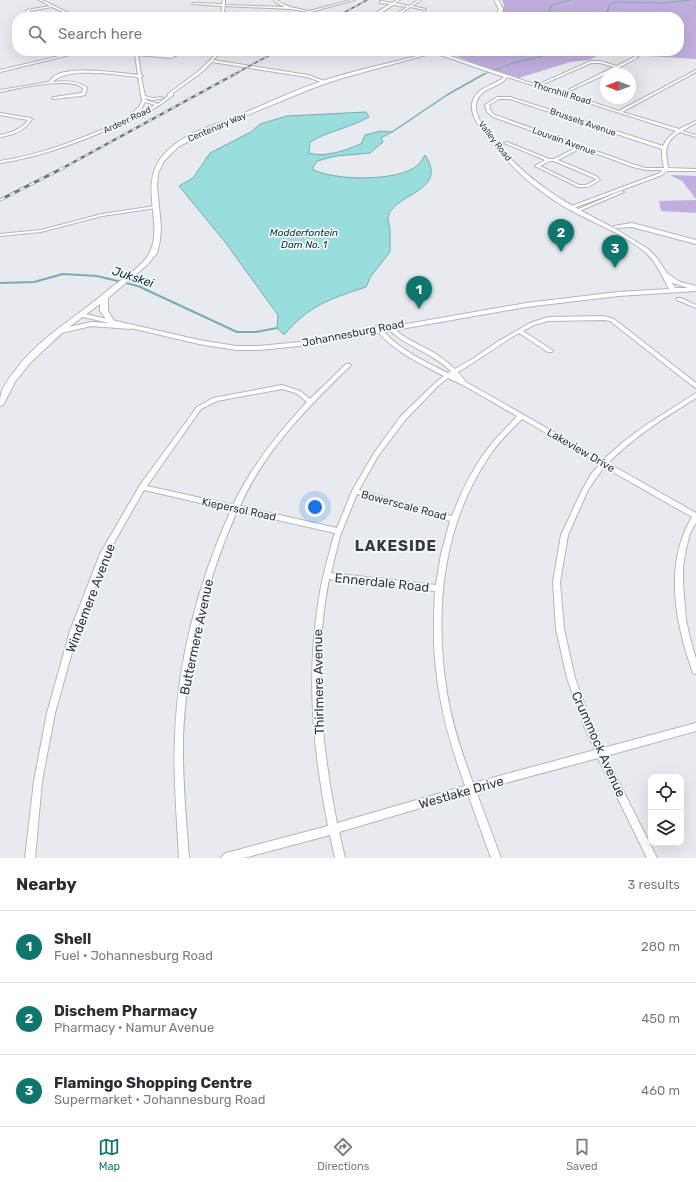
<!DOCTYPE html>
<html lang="en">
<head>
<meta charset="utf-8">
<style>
  :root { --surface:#fff; --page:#f2f2f3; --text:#2b2b33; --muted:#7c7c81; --line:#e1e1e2; --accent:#0f766e }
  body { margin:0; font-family:Rubik,sans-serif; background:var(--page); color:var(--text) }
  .controls { position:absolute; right:12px; bottom:12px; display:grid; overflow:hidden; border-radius:8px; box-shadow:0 4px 16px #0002 }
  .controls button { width:36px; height:36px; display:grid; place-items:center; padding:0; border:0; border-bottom:1px solid var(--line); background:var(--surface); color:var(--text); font:20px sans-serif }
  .compass { position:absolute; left:600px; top:68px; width:36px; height:36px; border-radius:50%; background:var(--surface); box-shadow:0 4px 16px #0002; rotate:270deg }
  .you { position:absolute; left:315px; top:507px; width:14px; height:14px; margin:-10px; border:3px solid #fff; border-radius:50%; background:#1a73e8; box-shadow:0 0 0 6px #1a73e833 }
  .badge { display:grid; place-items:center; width:26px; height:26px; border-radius:50%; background:var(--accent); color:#fff; font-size:13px; font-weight:700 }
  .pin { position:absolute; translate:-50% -33px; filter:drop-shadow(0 1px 2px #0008) }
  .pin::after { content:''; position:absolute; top:21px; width:14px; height:12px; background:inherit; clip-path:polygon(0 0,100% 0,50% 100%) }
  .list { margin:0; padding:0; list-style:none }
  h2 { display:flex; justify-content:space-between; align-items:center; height:52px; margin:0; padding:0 16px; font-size:17px }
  h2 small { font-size:13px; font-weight:400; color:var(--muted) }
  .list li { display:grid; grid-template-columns:26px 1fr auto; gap:12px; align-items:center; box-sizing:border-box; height:72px; padding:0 16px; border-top:1px solid var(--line) }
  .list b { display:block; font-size:15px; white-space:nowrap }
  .list p { margin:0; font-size:13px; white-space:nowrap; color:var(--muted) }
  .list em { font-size:13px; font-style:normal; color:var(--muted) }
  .icon { flex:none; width:22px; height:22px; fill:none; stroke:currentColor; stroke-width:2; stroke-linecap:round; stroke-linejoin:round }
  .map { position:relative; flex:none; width:696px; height:858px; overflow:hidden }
  .search { position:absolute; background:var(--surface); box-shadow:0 4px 16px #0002; left:12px; right:12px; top:12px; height:44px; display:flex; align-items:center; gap:10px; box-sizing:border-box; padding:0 14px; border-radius:16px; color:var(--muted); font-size:15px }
  .sheet { height:268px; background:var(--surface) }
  nav { display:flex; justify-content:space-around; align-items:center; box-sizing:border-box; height:56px; border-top:1px solid var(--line); background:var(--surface); font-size:11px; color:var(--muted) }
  nav a { display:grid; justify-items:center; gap:2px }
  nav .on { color:var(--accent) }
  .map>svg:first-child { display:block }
  .green { fill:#c0afde }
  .water { fill:#9dd; stroke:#7bacac }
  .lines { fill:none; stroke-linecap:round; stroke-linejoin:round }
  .stream-far2 { stroke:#7bacac; stroke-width:1 }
  .stream-far1 { stroke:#7bacac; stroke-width:1.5 }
  .stream { stroke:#7bacac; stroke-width:2 }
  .minor-casing { stroke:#b2b6ba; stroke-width:2 }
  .tertiary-casing { stroke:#b2b6ba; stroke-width:2 }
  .secondary-casing { stroke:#b2b6ba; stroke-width:2 }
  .minor { fill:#fff; fill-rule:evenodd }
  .tertiary { fill:#fff; fill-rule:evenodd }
  .secondary { fill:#fff; fill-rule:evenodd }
  .rail-far2-casing { stroke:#717477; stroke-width:1.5 }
  .rail-far1-casing { stroke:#717477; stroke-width:2.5 }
  .rail-casing { stroke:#717477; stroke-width:3 }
  .rail-far2 { stroke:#f4f9fd; stroke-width:1; stroke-dasharray:3.5; stroke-linecap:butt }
  .rail-far1 { stroke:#f4f9fd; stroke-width:1.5; stroke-dasharray:4.5; stroke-linecap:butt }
  .rail { stroke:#f4f9fd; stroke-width:2; stroke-dasharray:5.5; stroke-linecap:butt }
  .labels { text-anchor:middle; stroke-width:3.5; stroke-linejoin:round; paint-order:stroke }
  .far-street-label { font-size:9px; fill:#36383a; stroke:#f4f9fd }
  .far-water-label { font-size:10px; font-style:italic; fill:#0e3030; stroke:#f4f9fd }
  .street-label { font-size:11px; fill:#36383a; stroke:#f4f9fd }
  .water-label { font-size:12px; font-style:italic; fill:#0e3030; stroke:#f4f9fd }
  .near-street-label { font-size:13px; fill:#36383a; stroke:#f4f9fd }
  .district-label { font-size:15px; font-weight:bold; letter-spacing:1px; fill:#36383a; stroke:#f4f9fd }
</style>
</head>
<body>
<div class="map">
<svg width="696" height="858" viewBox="0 0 696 858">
  <rect width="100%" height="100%" fill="#e7ebf0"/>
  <path class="green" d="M502,0H696V59L616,54L612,56L599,55L589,60L570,62L519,78L481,66L447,52L679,51V17H501L504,5Z
    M670,175L696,176V199L682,181Z
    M696,200V213L661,211L659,201Z"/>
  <path class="water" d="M366,112L369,117C350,128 328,131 310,142L309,153C325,158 346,150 361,144L365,135L381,131L392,132L381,138L383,142L370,153L336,156L317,161L312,169C333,181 399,182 418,165C420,163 423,158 425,155C450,192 392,193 388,218C388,222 390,227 390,231C390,238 390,245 390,252L371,276L366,287C330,299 309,305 284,335L277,328L278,315L225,242L179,186L193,178L210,153L251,132L260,124L287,116Z"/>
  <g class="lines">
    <path class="stream-far2" d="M607,12L610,4L616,2L665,3L691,0
      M557,17L549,10L552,5L570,0
      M482,75L513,63L563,51"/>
    <path class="stream-far1" d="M392,132L447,95L484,74"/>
    <path class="stream" d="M0,283L34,282L63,274L97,276L138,286L237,332H256L277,328"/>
    <g class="minor-casing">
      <path id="minor" d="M39,0H42L77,17H74L52,7L29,11L38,17H35L26,12L27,10L50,6Z
        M223,0H225V5L285,7L277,3L274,0H276L283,4L290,7L309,11L351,0H355L310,12L290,9L225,6L223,17H221L222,6L192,4L193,3L222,4Z
        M397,0H400L395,3L409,6L418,0H421L412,6L426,9L425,10L410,7L395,17H392L407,7L393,5C380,13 373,20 358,15L359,14L371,16L390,4L380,3V1L392,3Z
        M309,14L321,16L322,17L310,15L300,17Z
        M81,51H86L0,72V70Z
        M132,51H135L137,53L171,56L183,51H186L171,58L138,55L141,75L143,76L141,77L145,96L152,98L162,97L164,98L152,100L145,98L146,100L158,104L168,96V94L200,70L219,51H222L213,60L308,75L327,82L324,83L307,77L212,62L202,72L173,93V95C156,110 135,118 114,127C77,143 40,157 0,163V161C39,155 75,141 111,126C126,120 141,114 155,105L145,102L141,109L133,116H131V114L139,107L142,101L138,77C119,75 66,66 53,82C64,81 77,80 87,88L85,95L81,96L53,99L52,98L54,97L82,93L83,88C82,88 79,85 78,85C62,79 18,88 0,92V90L49,82C50,81 51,79 53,77C67,65 119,73 138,75L135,54Z
        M425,51H429L428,52Z
        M636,56L638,57L619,68L565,93L619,111L696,70V72L622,112L679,129L696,121V123L682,131L696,135V137L680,132C664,142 665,151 668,168L696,169V171H667L662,175L571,209H569V207L660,173L662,170H646L633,167L581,148L558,160L596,176L600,180L588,187H578L535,166L545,160L504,143L507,142L549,159H554L577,147L493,117L487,112L485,105L497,97H510L663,146L667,139L676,131L504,76L507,75L537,85L591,61H600L617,66ZM591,63H600L614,67L562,93L539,86ZM499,99H510L662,149V157L664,168H646L635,165L495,115L491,112L489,105ZM549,161H554L594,178L596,180L586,185H579L540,166Z
        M0,113L30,118L32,119C25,131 13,135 0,137V135C11,133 22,129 28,120L0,115Z
        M621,191L624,192L577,212L574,211Z
        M155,206H156V208L102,216L41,232L0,236V234L41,230L102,214Z
        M677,298H681L696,305V308L677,300Z
        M604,316L614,319L696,383V388L694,387L610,321L604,320L548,321L534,325L523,331L552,350L553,351L552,352H548L519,333C498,345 479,360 458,372L466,382L603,460L623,442L646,425L696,393V398C665,417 634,437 608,463L696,513V523L690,533L686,549L683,566V584L686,620L690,638L696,659V674L693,673L692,670C675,622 664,563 692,517L604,467L596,478L588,490L568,535L560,582L564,629L575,678L592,725L603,748L696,723V731L606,756L657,858H647L598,758L476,791L501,858H491L468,794L339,832L345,858H335L330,835L244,858H221L223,855L226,853L328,826C313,748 306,677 319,598C321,583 325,569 329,554C331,547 332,540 335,533L237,511C206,582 186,659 183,737C182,777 186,818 189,858H179C177,817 173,777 175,736C178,658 199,581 231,510L144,490L107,555L78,631L55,713L42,781L35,858H25L34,781L47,713L70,631L100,554L140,485L197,407L213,398L282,385L300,391L310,399L346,364H350L351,365L350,366C307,408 264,451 240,506L337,528L352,491L374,453L401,416L435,383L444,376C419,363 391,350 374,327L375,326H379C396,348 424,361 448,373L451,371C443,364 435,358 425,353C411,345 397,339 386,326L385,325L386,324H390C400,337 415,342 429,350C439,355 447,362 455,369L472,359L497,342L530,323L548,317ZM448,378L463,385L517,416C507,428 495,438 486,451C471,471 461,493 452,516L359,490L378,456L406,419L439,385ZM282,389L296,393L307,402C278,433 251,467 233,505L147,486L201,409L217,401ZM522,419L600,464L591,474L582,490L561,535L553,582L556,629L567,678L584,726L595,750L473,783C462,754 452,724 447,693C434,612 442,527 488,458C497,443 510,431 522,419ZM357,494L450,521L441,554L436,585L331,573L340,536ZM329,579L435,591C434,613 433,635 435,658C438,702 450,744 465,786L337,823C321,743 313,661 329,579Z"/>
    </g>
    <g class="tertiary-casing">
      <path id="tertiary" d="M429,51H435L507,75C505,88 478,86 476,105C475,118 486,130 494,140C529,183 565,203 614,228V226L632,223L696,240V244L632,227L614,228L648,249L656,257L667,273L680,282L696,286V291L618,296L526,307L310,345L259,350H236L199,344L79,316V314L81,313L199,340L236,346H259L310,341L526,303L618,292L669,289C662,276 656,261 644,251C623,234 596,224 572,211C539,193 511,168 488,138C480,128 468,114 473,100C479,86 494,86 504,77ZM672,282L676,284L688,288H675Z"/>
    </g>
    <g class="secondary-casing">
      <path id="secondary" d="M494,0H498L503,9L500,17H496L499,9Z
        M434,51H440L339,79L313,88L206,132L178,147L164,161L158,173L157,186L161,227L160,240L157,253L147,265L108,298V311L116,324L130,325L134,327L130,329L91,326L62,333L30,363L15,382L3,405L0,406C0,402 0,397 1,394C4,384 11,376 17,368C40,338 73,319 101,296C113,285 129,276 142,263C175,230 126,181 174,145C192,131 214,125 235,117C268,103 301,87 335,77C368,67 401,61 434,51ZM100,304V311L109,323L91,322L69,327Z
        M442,51H446L449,57H445Z"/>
    </g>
    <use href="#minor" class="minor"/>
    <use href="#tertiary" class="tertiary"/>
    <use href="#secondary" class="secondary"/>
    <g class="rail-far2-casing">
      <path id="rail-far2" d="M336,17L367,0
        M233,75L277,51"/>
    </g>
    <g class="rail-far1-casing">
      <path id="rail-far1" d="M61,169L235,74"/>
    </g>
    <g class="rail-casing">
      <path id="rail" d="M0,200L63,168"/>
    </g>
    <use href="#rail-far2" class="rail-far2"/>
    <use href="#rail-far1" class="rail-far1"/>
    <use href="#rail" class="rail"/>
  </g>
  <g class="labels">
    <g class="far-street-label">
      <text transform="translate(562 93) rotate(17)" y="3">Thornhill Road</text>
      <text transform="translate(127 120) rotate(-25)" y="3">Ardeer Road</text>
      <text transform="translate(583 122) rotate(19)" y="3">Brussels Avenue</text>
      <text transform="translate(217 127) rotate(-23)" y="3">Centenary Way</text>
      <text transform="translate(495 141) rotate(52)" y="3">Valley Road</text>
      <text transform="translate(564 141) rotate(20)" y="3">Louvain Avenue</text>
    </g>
    <g class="far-water-label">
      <text x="304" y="236">Modderfontein<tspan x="304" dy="12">Dam No. 1</tspan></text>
    </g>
    <g class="street-label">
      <text transform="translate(353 333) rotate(-11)" y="4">Johannesburg Road</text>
      <text transform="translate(581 450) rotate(30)" y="4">Lakeview Drive</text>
      <text transform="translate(404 505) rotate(15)" y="4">Bowerscale Road</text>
      <text transform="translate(239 509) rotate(12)" y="4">Kiepersol Road</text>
    </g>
    <g class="water-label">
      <text transform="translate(133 277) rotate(18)" y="4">Jukskei</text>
    </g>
    <g class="near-street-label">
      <text transform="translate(382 582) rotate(6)" y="5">Ennerdale Road</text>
      <text transform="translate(90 598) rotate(-69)" y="5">Windemere Avenue</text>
      <text transform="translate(196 637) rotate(-78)" y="5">Buttermere Avenue</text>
      <text transform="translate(318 682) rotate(-91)" y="5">Thirlmere Avenue</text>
      <text transform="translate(599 744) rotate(66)" y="5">Crummock Avenue</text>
      <text transform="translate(461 792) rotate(-16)" y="5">Westlake Drive</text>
    </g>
    <g class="district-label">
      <text x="396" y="551">LAKESIDE</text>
    </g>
  </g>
</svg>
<div class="controls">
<button><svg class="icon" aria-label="locate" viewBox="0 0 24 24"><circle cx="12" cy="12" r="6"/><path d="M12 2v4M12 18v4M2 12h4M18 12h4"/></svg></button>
<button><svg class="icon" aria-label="layers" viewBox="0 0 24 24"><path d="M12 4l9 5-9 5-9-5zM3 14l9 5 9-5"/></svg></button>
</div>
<svg class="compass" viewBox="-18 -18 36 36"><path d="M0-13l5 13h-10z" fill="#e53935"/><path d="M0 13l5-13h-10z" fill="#7c7c81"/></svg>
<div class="you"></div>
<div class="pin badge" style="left:419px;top:309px">1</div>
<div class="pin badge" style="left:561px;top:252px">2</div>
<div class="pin badge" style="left:615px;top:268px">3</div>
<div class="search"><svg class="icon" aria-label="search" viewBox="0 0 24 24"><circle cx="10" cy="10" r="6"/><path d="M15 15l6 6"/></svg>Search here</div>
</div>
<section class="sheet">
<h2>Nearby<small>3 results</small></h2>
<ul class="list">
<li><span class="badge">1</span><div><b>Shell</b><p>Fuel · Johannesburg Road</p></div><em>280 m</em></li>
<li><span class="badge">2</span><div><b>Dischem Pharmacy</b><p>Pharmacy · Namur Avenue</p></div><em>450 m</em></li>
<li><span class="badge">3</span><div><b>Flamingo Shopping Centre</b><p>Supermarket · Johannesburg Road</p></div><em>460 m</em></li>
</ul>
</section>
<nav>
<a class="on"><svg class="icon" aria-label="map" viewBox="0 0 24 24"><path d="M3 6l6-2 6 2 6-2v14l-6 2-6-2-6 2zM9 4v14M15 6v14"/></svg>Map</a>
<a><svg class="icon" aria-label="directions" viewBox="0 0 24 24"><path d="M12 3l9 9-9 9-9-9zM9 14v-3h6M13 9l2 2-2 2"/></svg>Directions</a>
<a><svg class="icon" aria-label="saved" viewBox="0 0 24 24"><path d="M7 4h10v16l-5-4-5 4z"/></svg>Saved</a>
</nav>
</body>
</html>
